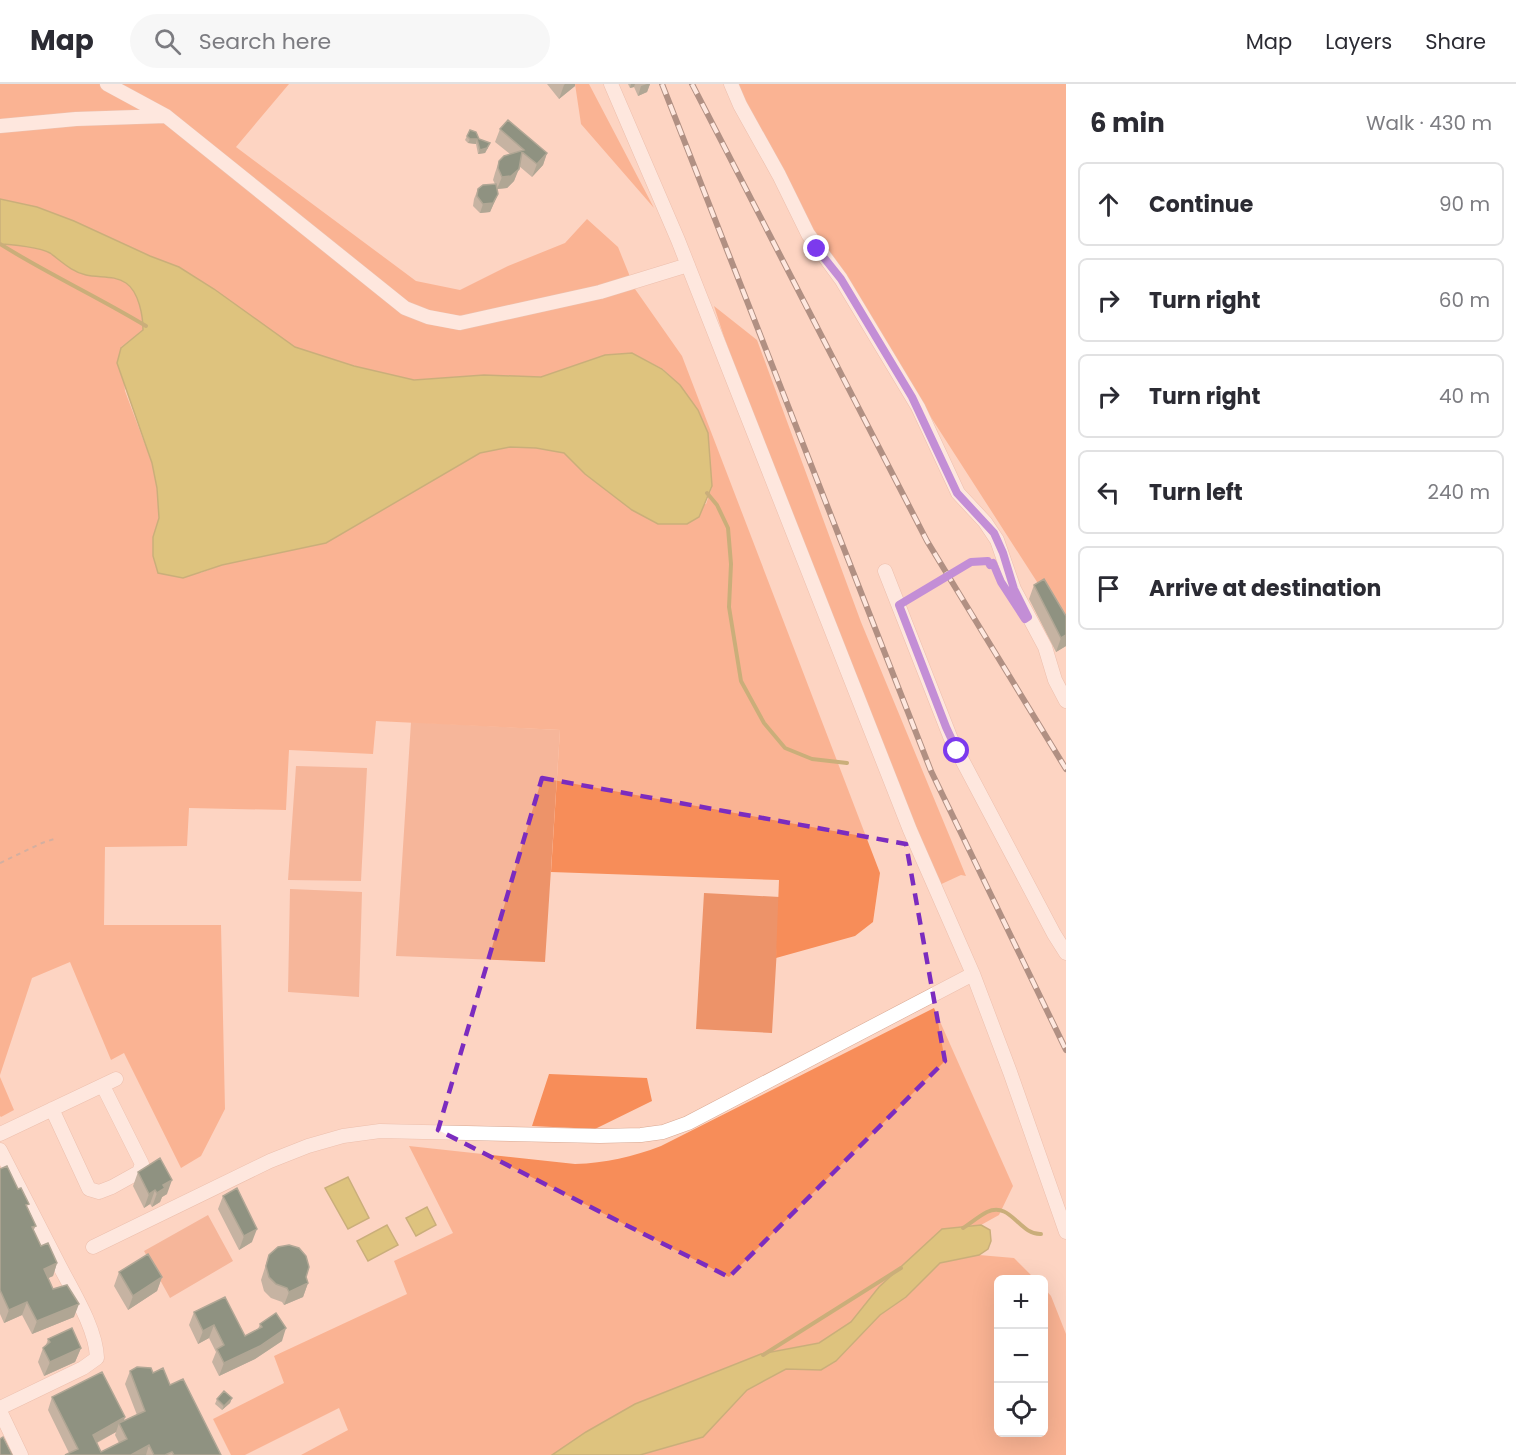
<!DOCTYPE html>
<html lang="en">
<head>
<meta charset="utf-8">
<style>
  :root { --surface:#fff; --page:#f7f7f7; --text:#2b2b33; --muted:#7c7c81; --line:#e1e1e2 }
  body { margin:0; font-family:Poppins,sans-serif; background:var(--page); color:var(--text) }
  .controls { position:absolute; right:18px; bottom:18px; display:grid; overflow:hidden; border-radius:9px; box-shadow:0 6px 24px #0002 }
  .controls button { width:54px; height:54px; display:grid; place-items:center; padding:0; border:0; border-bottom:2px solid var(--line); background:var(--surface); color:var(--text); font:30px sans-serif }
  .stop { position:absolute; width:18px; height:18px; margin:-14px; border:4px solid #7c3aed; border-radius:50%; background:#fff }
  .stop.end { background:#7c3aed; border-color:#fff; box-shadow:0 2px 6px #0008 }
  .list { margin:0; padding:0; list-style:none }
  h2 { display:flex; justify-content:space-between; align-items:center; height:78px; margin:0; padding:0 24px; font-size:26px }
  h2 small { font-size:20px; font-weight:400; color:var(--muted) }
  .list li { display:grid; grid-template-columns:39px 1fr auto; gap:18px; align-items:center; box-sizing:border-box; height:84px; margin:0 12px 12px; padding:0 12px; border:2px solid var(--line); border-radius:9px }
  .list b { display:block; font-size:22px; white-space:nowrap }
  .list em { font-size:20px; font-style:normal; color:var(--muted) }
  .icon { flex:none; width:33px; height:33px; fill:none; stroke:currentColor; stroke-width:2; stroke-linecap:round; stroke-linejoin:round }
  .map { position:relative; flex:none; width:1066px; height:1371px; overflow:hidden }
  header { display:flex; align-items:center; gap:36px; box-sizing:border-box; height:84px; padding:0 30px; background:var(--surface); border-bottom:2px solid var(--line) }
  header strong { font-size:28px }
  nav { display:flex; gap:33px; margin-inline-start:auto; font-size:21px }
  .search { width:420px; height:54px; background:var(--page); display:flex; align-items:center; gap:15px; box-sizing:border-box; padding:0 21px; border-radius:33px; color:var(--muted); font-size:22px }
  main { display:flex }
  aside { flex:1; background:var(--surface) }
  .map>svg:first-child { display:block }
  .green { fill:#ed9369 }
  .forest { fill:#f78d59 }
  .water { fill:#b8b02b; stroke:#8d8223; stroke-width:1.5 }
  .lines { fill:none; stroke-linecap:round; stroke-linejoin:round }
  .stream { stroke:#8d8223; stroke-width:4 }
  .minor-casing { stroke:#d9a892; stroke-width:15 }
  .path { stroke:#a28375; stroke-width:2; stroke-dasharray:4.5 4.5; stroke-linecap:butt }
  .minor { stroke:#fff; stroke-width:14 }
  .rail-casing { stroke:#553f35; stroke-width:6 }
  .rail { stroke:#fff; stroke-width:4; stroke-dasharray:11; stroke-linecap:butt }
  .wall { fill:#848c7a; fill-rule:evenodd }
  .shaded-wall { fill:#536f5c }
  .building { fill:#0a4431; stroke:#536f5c; stroke-width:1.5 }
  .route { stroke:#7c3aed; stroke-width:8 }
  .marked { fill:none; stroke:#7b2cbf; stroke-width:4.5; stroke-dasharray:12 8; stroke-linejoin:round }
</style>
</head>
<body>
<header>
<strong>Map</strong>
<div class="search"><svg class="icon" aria-label="search" viewBox="0 0 24 24"><circle cx="10" cy="10" r="6"/><path d="M15 15l6 6"/></svg>Search here</div>
<nav><a>Map</a><a>Layers</a><a>Share</a></nav>
</header>
<main>
<div class="map">
<svg width="1066" height="1371" viewBox="0 0 1066 1371">
  <rect width="100%" height="100%" fill="#fdd4c2"/>
  <path class="green" d="M411,638L560,646L545,878L396,872Z
    M296,682L367,684L361,797L288,796Z
    M290,805L362,808L359,913L288,908Z
    M704,809L780,813L772,949L696,945Z
    M208,1131L233,1177L170,1214L144,1167Z"/>
  <path class="forest" d="M0,0H289L236,63L416,197L460,206L508,182L565,159L587,135L618,163L635,205L682,272L880,789L873,838L855,852L776,874L779,796L551,788L560,646L376,637L373,670L289,666L286,726L189,724L187,762L105,763L104,841H221L225,1025L201,1072L181,1084L124,969L111,976L70,878L32,894L0,991V160C11,160 42,164 50,169C61,177 72,188 86,191C99,194 115,191 126,199C140,208 143,232 143,246L121,263L125,307L152,379L157,404L159,434L153,453L200,489L222,481L326,459L480,369L510,363L536,364L564,369L585,390L632,426L706,420L712,403L708,349L680,301L663,285L632,269L605,271L541,293L484,291L414,296L354,282L295,264L214,205L179,183L150,172L74,137L37,123L0,115Z
    M575,0H589L654,124L581,40Z
    M731,0H1066V543L804,136Z
    M714,222L757,256L861,538L966,792L961,791L935,803L846,578L724,253Z
    M934,924L1013,1102L999,1131L981,1141L942,1145L879,1203L851,1238L819,1259L761,1270L635,1320L586,1348L552,1371H301L348,1346L339,1324L245,1371H231L213,1335L284,1299L274,1272L407,1210L394,1177L453,1149L409,1062L575,1080C606,1079 632,1073 661,1062Z
    M549,990L647,994L652,1017L595,1045L532,1042Z
    M0,993L14,1026L1,1033L0,1032Z
    M979,1171L1014,1174L1035,1195L998,1196V1348H1044V1204L1051,1212L1066,1250V1371H640L703,1353L747,1306L786,1285L821,1286L836,1277L880,1231L906,1213L940,1179Z"/>
  <path class="water" d="M0,115L37,123L74,137L150,172L179,183L214,205L295,263L354,282L414,296L484,291L541,293L605,271L632,269L662,285L680,301L698,326L708,349L712,402L699,433L687,440H658L632,426L585,390L564,369L536,364L510,363L480,369L326,459L222,481L183,494L158,489L153,472V453L159,434L157,404L152,379L117,279L121,264L143,246C143,232 139,208 126,199C115,191 99,194 86,191C72,188 61,177 50,169C42,164 11,160 0,160Z
    M348,1093L369,1134L348,1145L325,1104Z
    M427,1123L436,1141L416,1152L406,1134Z
    M387,1141L398,1161L368,1177L357,1157Z
    M981,1141L990,1146L991,1157L988,1165L979,1171L940,1179L906,1213L880,1231L836,1277L821,1286L786,1285L747,1306L703,1353L640,1371H552L586,1348L635,1320L761,1270L819,1259L851,1238L879,1203L942,1145Z"/>
  <g class="lines">
    <path class="stream" d="M0,160C48,190 98,213 146,242
      M707,409L717,421L728,444L731,480L729,523L741,597L764,639L785,664L812,675L847,679
      M963,1144C971,1139 979,1132 987,1128C1011,1117 1019,1151 1041,1150
      M763,1271L901,1184"/>
    <g class="minor-casing">
      <path id="minor" d="M107,0L166,32L405,224L428,233L460,239L600,208L688,181
        M611,0L678,156L910,746L973,890L1010,988L1066,1148
        M731,0L740,21L779,91L808,150L841,195L918,323L958,409L985,438L997,456L1014,505L1045,563L1055,596L1066,617
        M0,42L76,35L166,32
        M885,487L951,655L1054,850L1066,869
        M52,1025L89,1105L99,1108L112,1103L139,1088L142,1080L103,1002
        M0,1050L116,995
        M0,1066C19,1103 38,1140 57,1177C71,1205 96,1243 97,1274L83,1284L0,1324
        M93,1163L270,1077L308,1062L343,1052L380,1047L600,1052L641,1051L663,1048L688,1039L973,890
        M0,1327L21,1371"/>
    </g>
    <path class="path" d="M909,515L971,478L988,477L990,481L993,479
      M0,779L42,759L57,754"/>
    <use href="#minor" class="minor"/>
    <g class="rail-casing">
      <path id="rail" d="M662,0L931,687L1066,966
        M692,0L927,457L1066,685"/>
    </g>
    <use href="#rail" class="rail"/>
  </g>
  <path class="wall" d="M547,0H575V2L559,15Z
    M628,0H650L647,8L638,12L634,3L630,4Z
    M500,45L547,69L543,81L532,93L519,82L514,97L507,104L497,105L498,110L490,128L480,129L473,122L474,115L478,105L495,100L493,96L495,89L499,77L510,70L495,58Z
    M467,52L479,55L488,64L485,69L478,70L476,60L468,59L465,56Z
    M1034,501L1066,532V562L1056,568L1029,515Z
    M0,1085L28,1124L36,1142L33,1147L41,1162L57,1179L53,1192L48,1194L53,1205L74,1233L32,1250L22,1231L4,1239L0,1230Z
    M138,1088L167,1110L162,1113L160,1118L152,1123L150,1120L144,1124L133,1102Z
    M223,1112L252,1158L239,1166L218,1125Z
    M269,1171L306,1193L308,1199L303,1213L284,1221L282,1218L271,1214L264,1207L261,1196Z
    M119,1188L162,1193L157,1207L128,1226L114,1202Z
    M194,1228L245,1252L258,1245L260,1240L282,1257L255,1275L219,1292L212,1278L216,1268L209,1254L198,1260L189,1241Z
    M48,1255L81,1264L75,1278L44,1292L38,1278L43,1264L46,1261Z
    M130,1287L153,1289L170,1301L221,1371H65L69,1369L48,1326L52,1313L124,1337L137,1331L125,1300ZM116,1348L115,1351L119,1359L101,1368L97,1359Z
    M232,1314L230,1319L222,1326L215,1320L217,1315Z"/>
  <path class="shaded-wall" d="M565,0H575V2L559,15L564,1Z
    M631,0H635L634,3L630,4Z
    M647,0H650L647,8L638,12L641,2Z
    M470,55H477L476,60L468,59Z
    M490,59L485,69L478,70L480,66Z
    M547,69L543,81L532,93L537,80Z
    M519,85L514,97L507,104L497,105L502,93Z
    M498,110L490,128L480,129L483,120Z
    M1066,551V562L1056,568L1061,554Z
    M172,1096L167,1110L162,1113L160,1118L152,1123L157,1109L163,1101Z
    M155,1106L150,1120L144,1124L149,1110Z
    M257,1145L252,1158L239,1166L244,1152Z
    M57,1179L53,1192L40,1198L44,1185Z
    M162,1193L157,1207L128,1226L133,1212Z
    M308,1199L303,1213L284,1221L289,1208Z
    M27,1218L22,1231L4,1239L9,1226Z
    M79,1220L74,1233L32,1250L37,1237Z
    M214,1241L209,1254L198,1260L203,1247Z
    M286,1244L282,1257L255,1275L219,1292L224,1279Z
    M81,1264L75,1278L44,1292L50,1278Z
    M232,1314L230,1319L222,1326L224,1322Z
    M125,1333L122,1344L119,1339L116,1348L88,1363L93,1351Z
    M149,1361L146,1371H131Z"/>
  <path class="building" d="M508,36L547,69L537,80L522,68L519,85L511,92L502,93L498,84L499,77L504,72L524,66L500,45Z
    M470,46L476,48L479,55L490,59L487,64L480,66L477,55H470L467,52Z
    M496,100L498,110L493,119L483,120L477,112L478,105L483,101Z
    M1044,495L1066,532V551L1061,554L1034,501Z
    M160,1074L172,1096L163,1101L165,1104L157,1109L155,1106L149,1110L138,1088Z
    M7,1082L18,1105L21,1104L29,1120L26,1121L36,1142L32,1143L41,1162L48,1159L57,1179L44,1185L53,1205L67,1201L79,1220L37,1237L27,1218L9,1226L0,1206V1085Z
    M237,1104L257,1145L244,1152L223,1112Z
    M289,1161L299,1164L306,1172L309,1183L306,1193L308,1199L289,1208L287,1204L276,1200L269,1193L266,1182L269,1171L278,1163Z
    M148,1170L162,1193L133,1212L119,1188Z
    M225,1213L245,1252L262,1243L260,1240L276,1229L286,1244L260,1262L224,1279L217,1265L224,1261L214,1241L203,1247L194,1228Z
    M72,1244L81,1264L50,1278L43,1264L50,1258L48,1255Z
    M137,1283L151,1284L153,1289L163,1284L170,1301L183,1295L221,1371H174L172,1368L165,1371H154L149,1361L131,1371H65L78,1365L52,1313L102,1288L125,1333L93,1351L101,1368L127,1355L119,1339L145,1327L130,1287Z
    M224,1307L232,1314L224,1322L217,1315Z
    M3,1353L12,1371H0V1355Z"/>
  <g class="lines">
    <path class="route" d="M817,165L841,195L912,313L957,409L994,449L1003,469L1014,505L1028,533L1025,535L1001,498L993,479L990,481L988,477L971,478L899,521L946,643L957,667"/>
  </g>
  <path d="M0 0H1066V1371H0ZM542,694L906,760L945,977L729,1193L438,1046Z" fill="#fdd4c2" fill-opacity=".55" fill-rule="evenodd"/>
  <path class="marked" d="M542,694L906,760L945,977L729,1193L438,1046Z"/>
</svg>
<div class="controls">
<button>+</button>
<button>−</button>
<button><svg class="icon" aria-label="locate" viewBox="0 0 24 24"><circle cx="12" cy="12" r="6"/><path d="M12 2v4M12 18v4M2 12h4M18 12h4"/></svg></button>
</div>
<div class="stop" style="left:957px;top:667px"></div>
<div class="stop end" style="left:817px;top:165px"></div>
</div>
<aside>
<h2>6 min<small>Walk · 430 m</small></h2>
<ul class="list">
<li><svg class="icon" aria-label="ahead" viewBox="0 0 24 24"><path d="M12 20V5M6 11l6-6 6 6"/></svg><div><b>Continue</b></div><em>90 m</em></li>
<li><svg class="icon" aria-label="right" viewBox="0 0 24 24"><path d="M7 20v-9h11M14 6l5 5-5 5"/></svg><div><b>Turn right</b></div><em>60 m</em></li>
<li><svg class="icon" aria-label="right" viewBox="0 0 24 24"><path d="M7 20v-9h11M14 6l5 5-5 5"/></svg><div><b>Turn right</b></div><em>40 m</em></li>
<li><svg class="icon" aria-label="left" viewBox="0 0 24 24"><path d="M17 20v-9H6M10 6l-5 5 5 5"/></svg><div><b>Turn left</b></div><em>240 m</em></li>
<li><svg class="icon" aria-label="arrive" viewBox="0 0 24 24"><path d="M6 21V4h12l-3 4 3 4H6"/></svg><div><b>Arrive at destination</b></div></li>
</ul>
</aside>
</main>
</body>
</html>
